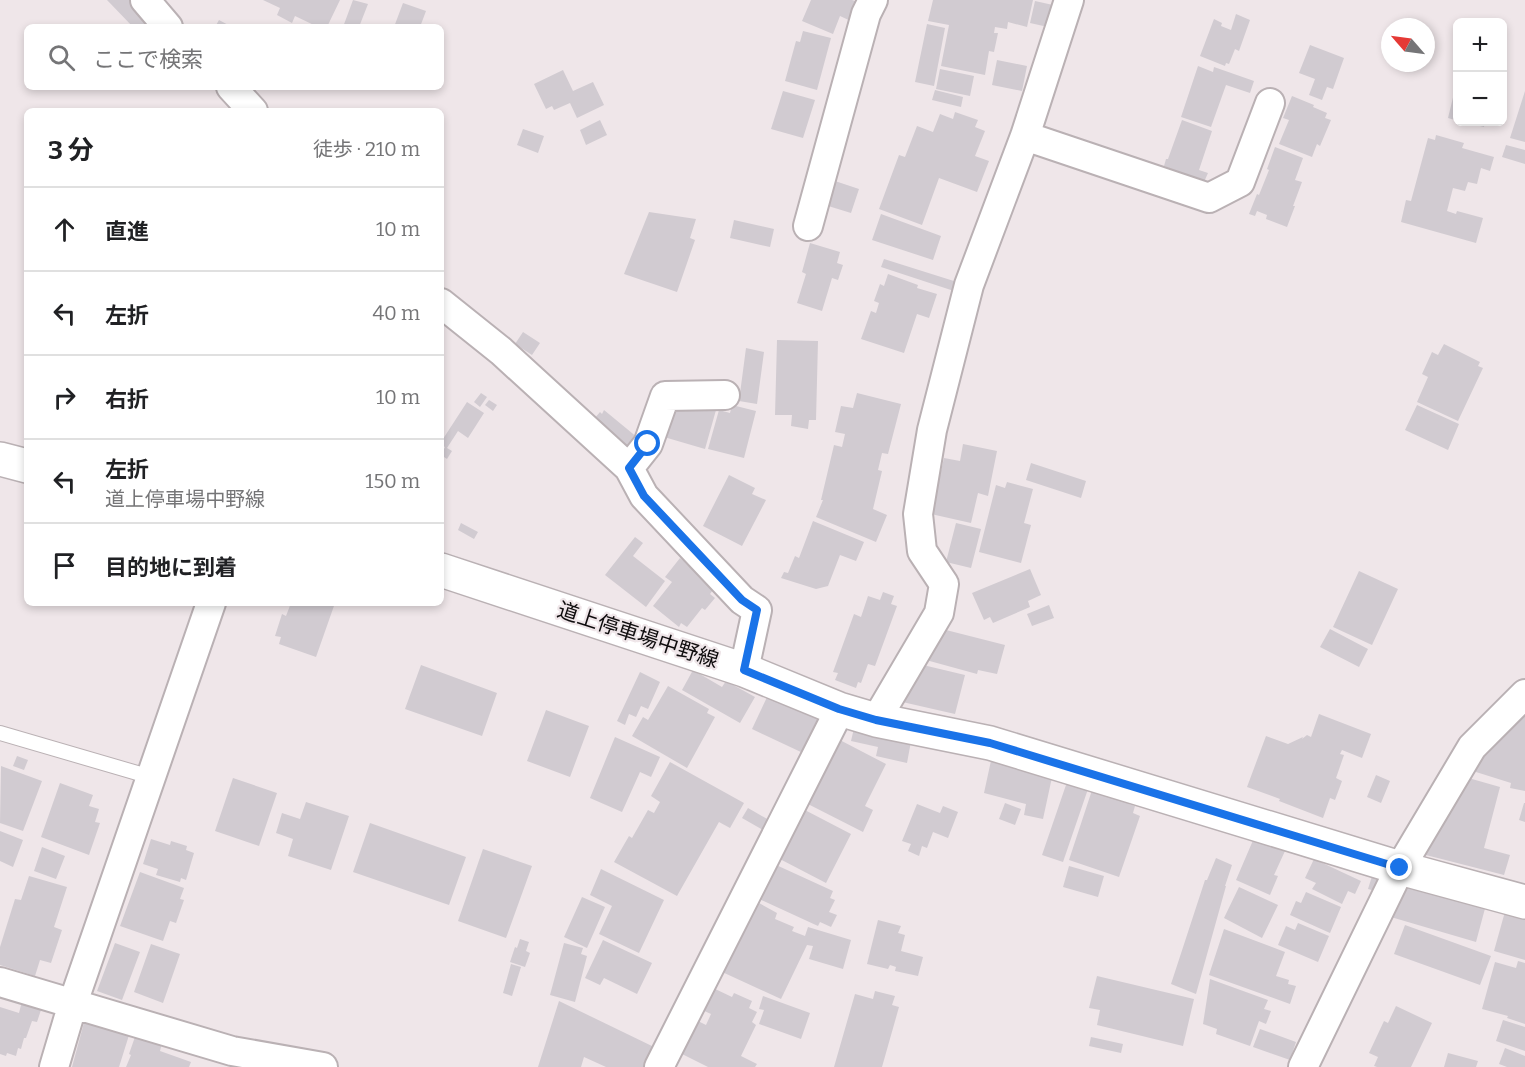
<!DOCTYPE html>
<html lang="ja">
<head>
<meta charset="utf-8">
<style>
  :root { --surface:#fff; --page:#f2f2f2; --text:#202124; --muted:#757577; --line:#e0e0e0 }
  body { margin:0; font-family:Bitter,"Noto Sans JP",serif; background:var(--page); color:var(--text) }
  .controls { position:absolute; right:18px; top:18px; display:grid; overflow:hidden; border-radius:9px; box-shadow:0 3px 9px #0003 }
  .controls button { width:54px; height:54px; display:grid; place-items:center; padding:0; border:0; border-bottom:2px solid var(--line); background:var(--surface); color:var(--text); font:30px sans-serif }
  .compass { position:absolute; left:1381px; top:18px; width:54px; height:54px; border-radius:50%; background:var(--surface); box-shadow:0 3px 9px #0003; rotate:298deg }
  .stop { position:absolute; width:18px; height:18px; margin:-14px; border:4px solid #1a73e8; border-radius:50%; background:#fff }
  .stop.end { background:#1a73e8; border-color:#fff; box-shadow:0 2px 6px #0008 }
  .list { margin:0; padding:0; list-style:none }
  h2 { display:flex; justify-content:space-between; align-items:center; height:78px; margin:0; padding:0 24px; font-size:26px }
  h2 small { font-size:20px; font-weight:400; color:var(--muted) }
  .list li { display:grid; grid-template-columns:39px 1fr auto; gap:18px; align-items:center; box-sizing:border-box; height:84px; padding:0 24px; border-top:2px solid var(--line) }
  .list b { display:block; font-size:22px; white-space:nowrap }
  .list p { margin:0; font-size:20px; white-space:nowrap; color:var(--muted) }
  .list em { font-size:20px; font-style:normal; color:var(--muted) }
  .icon { flex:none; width:33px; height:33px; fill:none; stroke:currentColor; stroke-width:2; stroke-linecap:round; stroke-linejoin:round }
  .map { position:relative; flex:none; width:1525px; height:1067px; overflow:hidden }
  .search { position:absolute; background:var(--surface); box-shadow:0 3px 9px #0003; left:24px; top:24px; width:420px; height:66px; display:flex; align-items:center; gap:15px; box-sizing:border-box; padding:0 21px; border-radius:9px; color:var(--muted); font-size:22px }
  .panel { position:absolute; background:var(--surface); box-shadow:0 3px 9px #0003; left:24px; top:108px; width:420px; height:498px; border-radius:9px }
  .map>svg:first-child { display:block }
  .building { fill:#d1cbd1 }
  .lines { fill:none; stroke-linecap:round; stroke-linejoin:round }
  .lane-casing { stroke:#bab1b4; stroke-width:16 }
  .street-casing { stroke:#bab1b4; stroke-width:32 }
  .secondary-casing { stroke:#bab1b4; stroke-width:36 }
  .lane { stroke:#fff; stroke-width:14 }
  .street { stroke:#fff; stroke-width:28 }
  .secondary { stroke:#fff; stroke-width:33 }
  .route { stroke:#1a73e8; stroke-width:8 }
  .labels { text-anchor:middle; stroke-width:4.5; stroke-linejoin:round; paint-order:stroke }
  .street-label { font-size:21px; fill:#0e0c0d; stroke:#efe6e9 }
</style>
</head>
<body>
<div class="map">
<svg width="1525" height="1067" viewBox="0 0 1525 1067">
  <rect width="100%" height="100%" fill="#efe6e9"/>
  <path class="building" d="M107,0H131L157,27H133Z
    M263,0H340L327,27H318L295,16L292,23L277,15L280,8Z
    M353,0L368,4L359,27H343Z
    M811,0H852L861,3L853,22L840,16L833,34L802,21Z
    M933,0H1033L1027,27L1008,22L1007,29L995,27L994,33H998L994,52L989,51L985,75L941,66L949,25L928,21Z
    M1035,1L1053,5L1048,27L1030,23Z
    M403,3L426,11L420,27H394Z
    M1236,14L1250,20L1239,51L1235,49L1229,64L1226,63L1225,66L1200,56L1214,19L1222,23L1221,26L1231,30Z
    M219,20L232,27H215Z
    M927,24L945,28L934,86L915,82Z
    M803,31L831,38L817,90L785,81L796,41L800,42Z
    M1310,45L1344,58L1333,89L1327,87L1322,100L1309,95L1315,79L1299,73Z
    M997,60L1027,66L1022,91L992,85Z
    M1198,66L1213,72L1214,67L1254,81L1250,93L1226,85L1211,127L1181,117Z
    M940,69L974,76L970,96L936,89Z
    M563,70L573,91L593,82L604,105L577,118L570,103L554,110L552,106L546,109L534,84Z
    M1457,81H1458V121L1448,118Z
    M935,90L963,97L961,107L932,100Z
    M783,91L815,100L803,138L771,129Z
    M1525,91V142L1510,138Z
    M1292,96L1314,105L1313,107L1327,113L1325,118L1331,120L1320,146L1317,144L1312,157L1279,144L1289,120L1283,118Z
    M955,112L978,120L975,127L985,131L975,156L989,161L977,192L939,178L922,225L879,209L899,155L905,157L917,126L933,132L940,114L953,119Z
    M600,120L607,135L586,145L580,130Z
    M1182,120L1212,131L1199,170L1208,173L1204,182L1164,166L1166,159H1168Z
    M1464,122H1485L1484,127Z
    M523,129L544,136L538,153L517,145Z
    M1436,135L1464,143L1462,148L1494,157L1490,171L1481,168L1477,184L1468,182L1465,191L1453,188L1447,211L1456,214L1457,211L1483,218L1476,243L1401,222L1406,200L1411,201L1428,138L1435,140Z
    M1506,145L1525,150V164L1502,157Z
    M1275,147L1303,158L1295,180L1302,182L1293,206H1295L1287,227L1266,219L1267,215L1257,211L1255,216L1249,214L1257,194L1259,195L1269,170L1267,169Z
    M832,180L859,189L851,213L825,205Z
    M649,212L696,219L690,238L695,240L677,292L624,274Z
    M881,214L941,236L933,260L872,240Z
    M734,220L774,229L770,247L730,238Z
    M810,243L840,252L837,263L843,265L838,280L832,278L822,311L797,303L806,274L802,272Z
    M884,259L957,282L954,291L881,267Z
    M888,274L918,285L917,288L937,294L929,318L917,314L904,353L861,339L871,311L876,313L879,303L874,301L880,284L884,286Z
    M523,332L540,343L532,355L515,344Z
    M777,340L818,341L816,420H809L808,429L791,426L792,415H775Z
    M1444,344L1480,362L1478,366L1483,368L1458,421L1417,402L1428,377L1422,374L1432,352L1438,355Z
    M746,348L764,352L757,404L739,401Z
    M481,393L487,397L480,407L474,402Z
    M857,393L901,404L888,454L882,453L878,470L882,471L873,509L887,515L876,542L816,517L823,500H821L834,445L842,447L845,434L835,432L841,406L853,408Z
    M675,399L716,410L705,449L664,437Z
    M489,400L497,405L493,411L485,405Z
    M467,402L484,413L468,438L458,431L447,448L452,451L447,459L441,455L445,447L441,445V442Z
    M732,405L756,411L744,458L708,449L719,410L730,413Z
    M1417,405L1459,424L1448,450L1405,430Z
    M604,410L638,438L629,449L594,419L600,412L602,414Z
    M963,444L997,451L988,496L978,493L971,523L931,514L944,458L960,461Z
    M1031,463L1086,481L1081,498L1026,480Z
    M729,475L755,488L752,494L766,500L742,546L703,526Z
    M1007,482L1033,489L1024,523L1031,525L1021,563L979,552L996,485L1005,488Z
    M813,521L864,542L856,561L840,555L828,586L816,589L781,578L784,572L788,573L795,556L799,558Z
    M461,523L478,532L474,539L458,530Z
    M956,523L981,529L971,568L946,562Z
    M635,537L643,543L633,556L665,581L646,607L605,575Z
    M680,558L716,586L710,594L715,598L705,610L702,608L687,627L681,623L679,627L653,606L672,582L665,577Z
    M1030,569L1041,595L1028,601L1030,607L993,623L990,617L984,620L972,593Z
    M1359,571L1398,589L1372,645L1333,627Z
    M883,592L894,596L891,604L897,606L875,666L868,664L861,683L858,682L856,688L835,680L838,673L833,672L854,614L861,617L868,596L880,600Z
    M291,603H335L316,657L279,644L281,637L275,636L282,614L286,616Z
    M1049,605L1054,618L1032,626L1027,614Z
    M1330,629L1368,649L1359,667L1320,647Z
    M946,630L1005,645L997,674L978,670L977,674L926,660Z
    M421,665L497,693L482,736L405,709Z
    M923,665L965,675L955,714L898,701Z
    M693,670L722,687L726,681L755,697L740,723L682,690Z
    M640,672L660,682L648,709L641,706L636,717L629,714L625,725L617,721Z
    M668,686L709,709L707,713L715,717L687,768L632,736L643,717L648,720Z
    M768,695L819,719L803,753L752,729Z
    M546,710L589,726L570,777L527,761Z
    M1319,714L1371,734L1362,758L1342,750L1340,754L1344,755L1336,778L1342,781L1335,800L1330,798L1323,818L1279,801L1280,799L1247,787L1266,736L1288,744L1303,737L1302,739L1307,735L1311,737Z
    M1517,715L1525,717V791L1510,788L1511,783L1476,772L1475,767Z
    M855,724L912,736L907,763L876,756L878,747L851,741Z
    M615,737L660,757L651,777L640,772L622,812L590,798Z
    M836,738L886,764L865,806L873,810L863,832L804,802Z
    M17,756L28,760L24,770L13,766Z
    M992,756L1054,768L1043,819L1024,815L1026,804L984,793Z
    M670,762L744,803L730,828L719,822L677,896L614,862L629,836L632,838L648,810L654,813L660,802L651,796Z
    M1,766L42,781L23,831L0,823Z
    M1376,775L1390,781L1381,803L1367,797Z
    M1465,777L1500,787L1484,848L1510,855L1504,875L1422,854Z
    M233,778L277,793L259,846L215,831Z
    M1095,781L1133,794L1129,804L1135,806L1133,813L1140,816L1119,877L1069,860Z
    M1067,782L1088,789L1063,862L1042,855Z
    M60,783L93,795L89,806L99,809L95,822L100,823L89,855L41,837Z
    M306,802L349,816L331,870L288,856L293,839L276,833L282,813L300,819Z
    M1005,803L1021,809L1015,825L999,819Z
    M1524,803H1525V822L1519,820Z
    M917,804L940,813L943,806L958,812L948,838L933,832L927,848L922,846L919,856L908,851L911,844L902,841Z
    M748,808L769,820L763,830L742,818Z
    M801,808L851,834L826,883L776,857Z
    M370,823L466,857L449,905L353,872Z
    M0,831L23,840L13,867L0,861Z
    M1254,838L1285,851L1274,875L1278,876L1270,895L1236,880Z
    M151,839L170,845L171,841L187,846L186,850L194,853L186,880L181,878L180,882L156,875L158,869L143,864Z
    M42,847L65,856L56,879L34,871Z
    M483,849L532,866L506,938L458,921Z
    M1216,858L1232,865L1225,886H1226L1196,994L1171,984L1205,880H1207Z
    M1314,859L1361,881L1355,894L1348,891L1342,904L1312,889L1316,883L1305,878Z
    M774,864L833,891L830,898L835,900L829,912L837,915L831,927L820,922L818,926L757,898Z
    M1069,866L1104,876L1098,897L1063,887Z
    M601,869L664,900L639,953L599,934L612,906L590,895Z
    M140,872L184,888L180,899L184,900L176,923L170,921L163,941L120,926Z
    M1373,873L1384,876L1379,892L1368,889Z
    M29,876L67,887L54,927L62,930L51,963L40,960L35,976L0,965V947L15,899L21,900Z
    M1402,879L1487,901L1476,942L1384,915Z
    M1239,887L1278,905L1262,938L1224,918Z
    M1306,892L1341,907L1330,933L1290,915L1296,901L1301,903Z
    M582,897L605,907L587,948L564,937Z
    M759,903L777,913L775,919L794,927L792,931L805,936L808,927L851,940L843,969L809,959L813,946L807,945L781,999L720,971L751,908L755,910Z
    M1506,908L1525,914V960L1494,951Z
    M878,920L901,926L898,933L905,935L901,951L923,957L918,976L895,971L896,967L890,965L888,969L867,964Z
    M1298,923L1329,936L1318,962L1278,945L1286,926L1295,930Z
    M1405,925L1491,956L1480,985L1394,954Z
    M1224,929L1285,952L1276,976L1289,980L1288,984L1296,986L1290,1004L1209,975Z
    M520,939L529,942L526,951L530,953L525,967L510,962L515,947L517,948Z
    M603,940L652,963L637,994L604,978L600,985L585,978Z
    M115,943L140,952L122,1000L97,991Z
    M564,943L583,948L581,954L587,956L575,1002L550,995Z
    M151,944L180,954L163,1003L134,992Z
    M1518,961L1525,963V1024L1507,1018L1508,1016L1482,1009L1495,962L1516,968Z
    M511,964L521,967L512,996L503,993Z
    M1097,976L1194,999L1183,1046L1097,1025L1100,1010L1089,1008Z
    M1210,979L1268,1000L1264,1009L1271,1011L1266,1024L1259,1021L1250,1046L1216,1034L1217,1029L1203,1024Z
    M711,987L732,997L734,993L752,1001L749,1008L757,1012L752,1022L756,1025L741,1056L757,1064L755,1067H708L678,1052L694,1019L706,1025L711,1014L700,1009Z
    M875,991L895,996L892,1005L899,1007L882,1067H834L855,994L873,999Z
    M763,996L810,1013L801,1039L759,1024L764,1010L759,1009Z
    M22,1001L42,1007L37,1022L32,1021L26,1038H24L21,1049L18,1048L16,1056L7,1053L6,1056L0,1054V1007L19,1013Z
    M559,1001L654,1047L645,1067H606L584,1057L581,1067H538Z
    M1396,1006L1432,1023L1411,1067H1377L1374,1066L1378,1057L1369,1053L1384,1021L1388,1023Z
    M85,1019L130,1032L119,1067H72Z
    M1503,1020L1525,1027V1051L1496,1041Z
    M1260,1029L1296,1042L1290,1060L1253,1047Z
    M136,1034L162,1043L160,1051L191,1062L189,1067H126L131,1055L129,1054Z
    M1091,1037L1123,1044L1121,1053L1089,1046Z
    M1505,1048L1525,1056V1067H1507L1499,1064Z
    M1448,1053L1478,1061L1476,1067H1444Z"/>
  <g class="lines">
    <g class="lane-casing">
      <path id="lane" d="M0,733L151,777"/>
    </g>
    <g class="street-casing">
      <path id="street" d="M145,0L168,27
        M231,87L253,111
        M1025,136L1209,198L1240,182L1270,103
        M808,226L866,14L873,0
        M441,303L501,351L629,468L644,496L742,600L757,610L744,670
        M629,468L648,444L665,396L725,395
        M876,720L939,613L944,584L922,551L918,514L932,430L969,285L1025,136L1069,0
        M0,982L232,1051L323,1067
        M54,1067L73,1003L211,603
        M659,1067L833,723L839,709
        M1303,1067L1400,868L1472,747L1525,694"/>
    </g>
    <g class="secondary-casing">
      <path id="secondary" d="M0,459L27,466
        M441,570L744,670L839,709L876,720L990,743L1400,868L1525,902"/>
    </g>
    <use href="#lane" class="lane"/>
    <use href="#street" class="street"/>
    <use href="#secondary" class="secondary"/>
  </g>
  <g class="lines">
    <path class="route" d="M648,444L629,468L644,496L742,600L757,610L744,670L839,709L876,720L990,743L1400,868"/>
  </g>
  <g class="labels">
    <g class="street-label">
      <text transform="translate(638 635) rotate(18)" y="7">道上停車場中野線</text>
    </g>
  </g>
</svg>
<div class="controls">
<button>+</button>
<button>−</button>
</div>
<svg class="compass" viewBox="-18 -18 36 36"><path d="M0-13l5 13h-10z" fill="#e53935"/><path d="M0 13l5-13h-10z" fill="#757577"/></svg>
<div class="stop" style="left:648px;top:444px"></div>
<div class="stop end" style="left:1400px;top:868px"></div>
<div class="search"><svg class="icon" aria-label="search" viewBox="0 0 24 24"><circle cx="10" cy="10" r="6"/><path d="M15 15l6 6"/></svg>ここで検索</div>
<section class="panel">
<h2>3 分<small>徒歩 · 210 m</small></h2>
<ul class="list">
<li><svg class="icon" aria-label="ahead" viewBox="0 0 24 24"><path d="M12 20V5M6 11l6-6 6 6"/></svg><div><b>直進</b></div><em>10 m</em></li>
<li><svg class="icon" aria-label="left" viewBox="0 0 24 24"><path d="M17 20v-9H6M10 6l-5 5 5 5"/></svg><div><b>左折</b></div><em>40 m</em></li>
<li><svg class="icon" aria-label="right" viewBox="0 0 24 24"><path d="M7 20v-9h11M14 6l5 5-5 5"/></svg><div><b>右折</b></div><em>10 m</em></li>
<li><svg class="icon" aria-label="left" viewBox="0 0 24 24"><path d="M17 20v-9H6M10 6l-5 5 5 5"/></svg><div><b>左折</b><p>道上停車場中野線</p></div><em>150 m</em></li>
<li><svg class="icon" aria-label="arrive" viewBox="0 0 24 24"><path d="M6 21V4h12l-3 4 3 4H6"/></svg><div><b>目的地に到着</b></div></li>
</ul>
</section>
</div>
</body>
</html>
